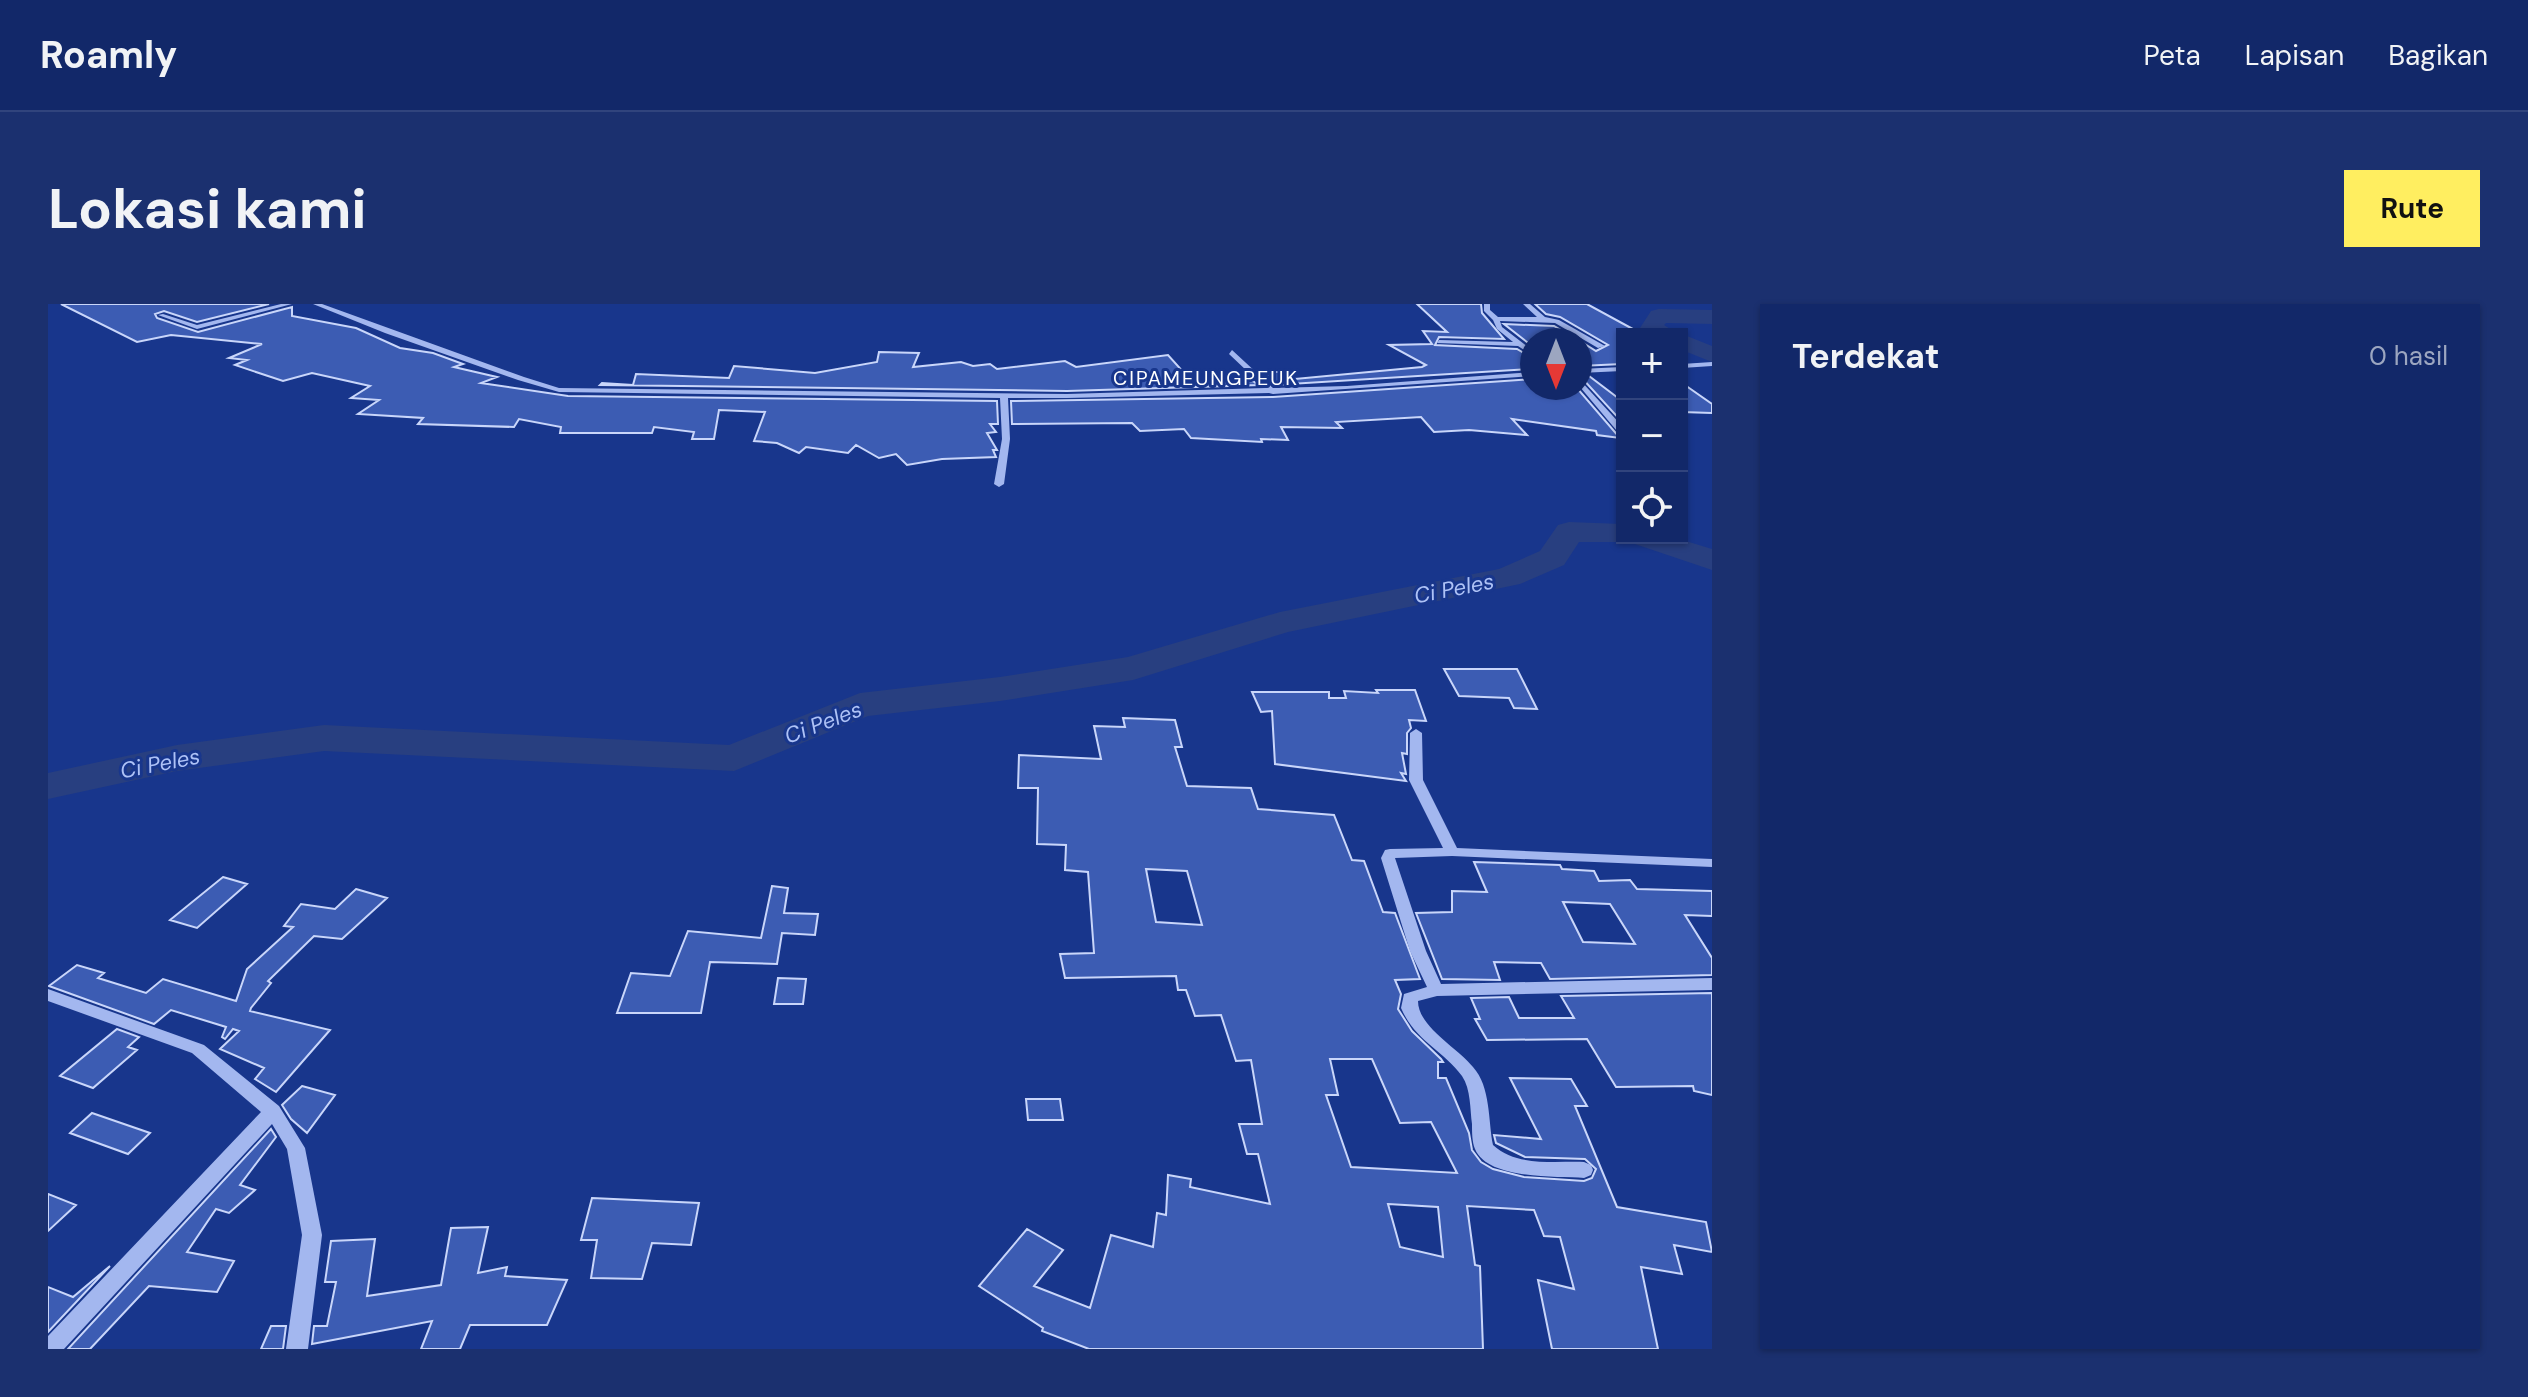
<!DOCTYPE html>
<html lang="id">
<head>
<meta charset="utf-8">
<style>
  :root { --surface:#122869; --page:#1b306f; --text:#f1f3f6; --muted:#9ca6c0; --line:#31447d; --accent:#ffee60 }
  body { margin:0; font-family:"DM Sans",sans-serif; background:var(--page); color:var(--text) }
  .controls { position:absolute; right:24px; top:24px; display:grid; overflow:hidden; border-radius:0px; box-shadow:0 2px 6px #0004 }
  .controls button { width:72px; height:72px; display:grid; place-items:center; padding:0; border:0; border-bottom:2px solid var(--line); background:var(--surface); color:var(--text); font:40px sans-serif }
  .compass { position:absolute; left:1472px; top:24px; width:72px; height:72px; border-radius:50%; background:var(--surface); box-shadow:0 2px 6px #0004; rotate:180deg }
  .list { margin:0; padding:0; list-style:none }
  h2 { display:flex; justify-content:space-between; align-items:center; height:104px; margin:0; padding:0 32px; font-size:34px }
  h2 small { font-size:26px; font-weight:400; color:var(--muted) }
  .icon { flex:none; width:44px; height:44px; fill:none; stroke:currentColor; stroke-width:2; stroke-linecap:round; stroke-linejoin:round }
  .map { position:relative; flex:none; width:1664px; height:1045px; overflow:hidden; border-radius:0px }
  header { display:flex; align-items:center; gap:48px; box-sizing:border-box; height:112px; padding:0 40px; background:var(--surface); border-bottom:2px solid var(--line) }
  header strong { font-size:38px }
  nav { display:flex; gap:44px; margin-inline-start:auto; font-size:28px }
  .intro { display:flex; align-items:center; justify-content:space-between; box-sizing:border-box; height:192px; padding:0 48px }
  h1 { margin:0; font-size:56px }
  .button { padding:20px 36px; border-radius:0px; background:var(--accent); color:#111; font-size:28px; font-weight:700 }
  main { display:flex; gap:48px; padding:0 48px }
  aside { flex:1; background:var(--surface); border-radius:0px; box-shadow:0 2px 6px #0004 }
  .map>svg:first-child { display:block }
  .lines { fill:none; stroke-linecap:round; stroke-linejoin:round }
  .river { fill:#283f80; fill-rule:evenodd }
  .building { fill:#3c5cb3; stroke:#c9d6fa; stroke-width:2; fill-rule:evenodd }
  .minor { fill:#a3b7ef; fill-rule:evenodd }
  .labels { text-anchor:middle; stroke-width:6; stroke-linejoin:round; paint-order:stroke }
  .far-quarter-label { font-size:20px; letter-spacing:2px; fill:#fff; stroke:#18368c }
  .water-label { font-size:22px; font-style:italic; fill:#aec2f6; stroke:#18368c }
</style>
</head>
<body>
<header>
<strong>Roamly</strong>
<nav><a>Peta</a><a>Lapisan</a><a>Bagikan</a></nav>
</header>
<div class="intro"><h1>Lokasi kami</h1><a class="button">Rute</a></div>
<main>
<div class="map">
<svg width="1664" height="1045" viewBox="0 0 1664 1045">
  <rect width="100%" height="100%" fill="#18368c"/>
  <g class="lines">
    <path class="river" d="M1611,5L1664,6V20L1618,19L1616,21L1630,30L1595,29L1592,24L1603,7Z
      M1634,30L1664,42V58L1634,46Z
      M1521,218L1574,220V234H1628L1664,245V266L1581,238H1531L1516,261L1472,280L1240,328L1085,376L952,397L820,412L686,467L276,447L129,467L0,495V469L129,441L276,421L681,441L812,389L952,373L1080,353L1232,308L1451,265L1492,247L1510,221Z"/>
  </g>
  <path class="building" d="M13,0H221L149,18L116,7L107,10L109,14L150,28L244,3V12L308,24L352,44L385,49L415,60L406,63L449,73L433,79L520,92L949,97L950,120H942L948,128L939,129L949,146H945L948,153L894,155L859,161L848,150L831,154L808,141L800,149L758,143L751,149L729,139L706,137L717,108L671,106L666,135H644L646,128L606,123L604,129H512L513,123L471,115L466,123L370,120L375,114L310,110L331,96L303,94L322,82L264,69L235,77L187,61L199,56L181,54L214,40L123,31L89,38Z
    M1369,0H1433L1434,9L1456,35L1391,33L1387,41L1469,45L1484,54V65L1226,81L1212,68H1240L1247,75L1374,63L1378,61L1341,41L1384,40L1375,27L1399,28Z
    M1487,0H1539L1594,30H1574V60L1532,62V37L1548,47L1560,41L1512,13L1498,10Z
    M1456,20L1506,22L1530,36H1484V42Z
    M831,48L871,49L865,63L913,58L925,62L942,60L949,65L1017,57L1028,63L1120,51L1146,80L1205,77L1210,81L1019,87L552,81L554,79L585,81L588,70L681,74L686,62L767,69L829,58Z
    M1532,72H1541L1574,97V118Z
    M1484,75V84H1529L1572,134L1549,131L1548,127L1464,115L1479,131L1421,126L1386,128L1373,113L1288,118L1294,124L1233,123L1240,136L1213,135L1214,138L1143,134L1136,125L1092,127L1084,119L964,120L963,97L1225,93Z
    M1634,79L1664,100V109L1634,108Z
    M1396,365H1469L1489,405L1466,404L1461,394L1411,392Z
    M1328,386H1367L1378,417L1361,416L1363,424L1359,429V450L1354,449L1358,470L1353,469L1358,477L1227,460L1224,407L1213,408L1204,388H1281V394H1298L1296,387L1330,389Z
    M1075,414L1127,416L1134,443H1127L1139,482L1203,484L1210,505L1286,511L1304,556L1316,557L1335,608L1347,609L1372,675L1347,676L1353,690L1350,705L1364,727L1393,755L1395,758H1390V774H1398L1421,829L1424,846L1433,858L1445,865L1476,873L1536,877L1544,874L1548,865L1537,855L1477,853L1448,839L1446,831L1493,835L1462,774L1523,775L1539,802H1527L1569,903L1658,918L1664,948L1626,941L1634,970L1593,963L1610,1045H1504L1490,976L1526,985L1512,933L1496,932L1486,906L1419,902L1427,961L1432,962L1435,1045H1041L994,1027L995,1024L931,982L979,925L1015,946L986,982L1042,1004L1063,931L1105,943L1109,909L1118,911L1120,871L1143,875L1142,883L1222,900L1210,850H1199L1191,820H1214L1203,756L1188,757L1173,711L1147,712L1138,686H1130L1128,672L1017,674L1012,650L1046,649L1040,568L1017,566L1018,541L989,540L990,484H970L971,451L1053,455L1046,422L1077,423ZM1098,565L1139,567L1154,621L1108,618ZM1282,755H1324L1352,819L1383,818L1409,869L1303,863L1278,791H1290ZM1340,900L1390,903L1395,953L1352,943Z
    M1426,558L1512,561L1514,565L1546,567L1551,577L1582,576L1589,585L1664,587V612L1637,611L1664,654V671L1502,675L1493,659L1446,658L1452,676L1394,675L1368,609L1404,608V587L1439,588ZM1515,598L1562,600L1587,640L1535,638Z
    M175,573L199,580L149,624L122,616Z
    M724,582L740,584L736,609L770,610L767,631L734,629L729,660L662,658L653,709H569L583,669L622,672L640,627L713,634Z
    M308,585L339,594L294,635L266,632L220,677L223,679L203,704L202,707L282,726L228,788L207,775L216,764L172,745L191,727L185,725L177,735L174,733L178,723L123,706L106,720L1,682L29,661L56,669L50,674L98,689L115,675L188,697L199,665L245,623L236,622L253,600L287,605Z
    M730,674L758,675L755,700H726Z
    M1664,689V791L1646,787L1645,782L1568,783L1539,735L1439,736L1427,715H1432L1423,694L1461,693L1471,714H1526L1513,692Z
    M69,725L91,733L80,743L89,746L45,784L12,772Z
    M254,782L287,791L259,829L243,815L234,801Z
    M978,795H1012L1015,816H980Z
    M44,809L102,829L80,850L22,829Z
    M223,825L228,833L192,881L207,886L181,909L168,905L139,948L186,957L169,988L101,982L42,1045H20Z
    M0,890L28,901L0,927Z
    M544,894L651,899L643,941L604,939L594,975L543,974L549,936H533Z
    M440,923L430,969L459,963L457,972L519,976L499,1021H422L412,1045H373L384,1017L264,1040L266,1022H279L288,978H277L283,937L327,935L319,992L393,981L403,924Z
    M62,962L0,1028V983L25,993Z
    M223,1022H238L235,1045H213Z"/>
  <g class="lines">
    <path class="minor" d="M233,0H244L149,25L110,11L115,10L149,21Z
      M265,0H274L476,73L511,84L1019,90L1217,84L1181,50L1184,46L1225,84L1299,82L1484,68V72L1225,90L1221,89L1019,94H960L962,135L956,180L951,183L946,180L954,135L952,94L511,88L470,76L337,29Z
      M1436,0H1442V6L1450,13H1489L1475,0H1482L1497,13L1511,16L1557,42L1550,44L1507,19L1452,17L1454,23L1484,46V51L1470,42L1389,39L1391,36L1465,38L1449,25L1445,16L1436,7Z
      M1664,58V62L1634,64V60Z
      M1574,63V67L1532,69V65Z
      M1532,76L1574,122V127H1569L1532,83Z
      M1368,425L1374,429L1375,476L1409,544L1664,555V563L1404,552L1347,554L1378,647L1393,680L1664,674V686L1389,692L1370,697C1370,723 1410,744 1425,763C1443,783 1440,816 1445,841C1469,863 1506,857 1536,858L1543,861L1545,866L1543,871L1536,874C1509,872 1440,876 1427,845C1424,838 1424,828 1424,820C1422,806 1423,785 1414,772C1395,746 1368,738 1353,704L1356,690L1379,683L1362,647L1333,554L1337,546L1342,545L1395,544L1361,476L1362,429Z
      M0,685L156,741L231,802L257,844L274,931L260,1045H238L254,931L239,845L224,820L16,1045H0V1032L213,808L144,749L0,697Z"/>
  </g>
  <g class="labels">
    <g class="far-quarter-label">
      <text x="1158" y="81">CIPAMEUNGPEUK</text>
    </g>
    <g class="water-label">
      <text transform="translate(1406 284) rotate(-11)" y="8">Ci Peles</text>
      <text transform="translate(775 418) rotate(-21)" y="8">Ci Peles</text>
      <text transform="translate(112 459) rotate(-11)" y="8">Ci Peles</text>
    </g>
  </g>
</svg>
<div class="controls">
<button>+</button>
<button>−</button>
<button><svg class="icon" aria-label="locate" viewBox="0 0 24 24"><circle cx="12" cy="12" r="6"/><path d="M12 2v4M12 18v4M2 12h4M18 12h4"/></svg></button>
</div>
<svg class="compass" viewBox="-18 -18 36 36"><path d="M0-13l5 13h-10z" fill="#e53935"/><path d="M0 13l5-13h-10z" fill="#9ca6c0"/></svg>
</div>
<aside>
<h2>Terdekat<small>0 hasil</small></h2>
<ul class="list">
</ul>
</aside>
</main>
</body>
</html>
